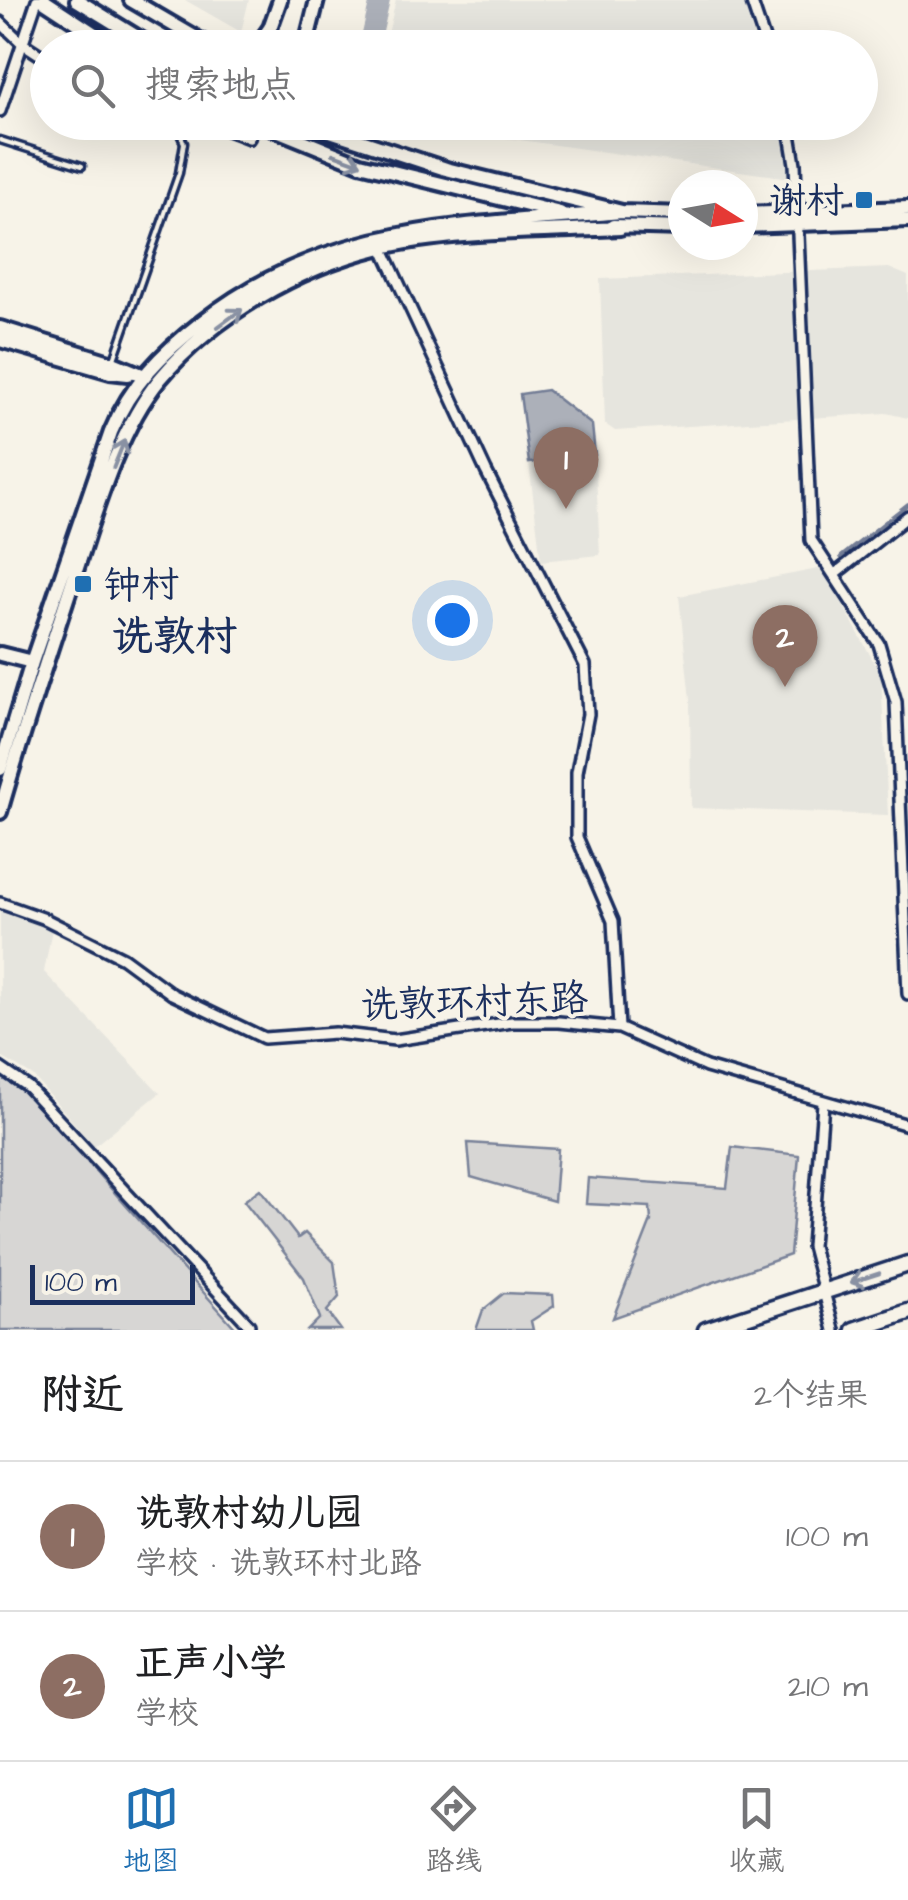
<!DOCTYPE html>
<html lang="zh">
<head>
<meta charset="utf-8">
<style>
  :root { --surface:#fff; --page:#f6f6f6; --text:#202124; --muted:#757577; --line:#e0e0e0; --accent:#1f6fb2 }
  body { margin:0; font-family:"Architects Daughter","LXGW WenKai TC",sans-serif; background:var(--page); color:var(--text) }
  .compass { position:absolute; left:668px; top:170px; width:90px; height:90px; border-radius:50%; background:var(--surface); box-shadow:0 10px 40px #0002; rotate:101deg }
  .scale { position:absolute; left:30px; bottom:25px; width:165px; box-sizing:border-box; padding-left:10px; border:5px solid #1b2f5e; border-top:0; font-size:28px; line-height:35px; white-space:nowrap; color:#1b2f5e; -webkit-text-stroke:8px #f7f3e8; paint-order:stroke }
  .you { position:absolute; left:452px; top:620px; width:35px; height:35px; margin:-25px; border:8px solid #fff; border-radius:50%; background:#1a73e8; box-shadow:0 0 0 15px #1a73e833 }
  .badge { display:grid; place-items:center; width:65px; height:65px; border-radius:50%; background:var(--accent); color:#fff; font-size:32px; font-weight:700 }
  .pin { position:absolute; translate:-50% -82px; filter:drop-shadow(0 2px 5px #0008) }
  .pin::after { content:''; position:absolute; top:52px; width:35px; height:30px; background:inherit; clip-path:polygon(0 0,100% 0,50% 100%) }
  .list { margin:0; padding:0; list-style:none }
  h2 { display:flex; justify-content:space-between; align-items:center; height:130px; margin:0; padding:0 40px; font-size:42px }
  h2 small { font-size:32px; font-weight:400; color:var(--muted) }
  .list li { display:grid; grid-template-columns:65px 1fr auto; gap:30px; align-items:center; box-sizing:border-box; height:150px; padding:0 40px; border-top:2px solid var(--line) }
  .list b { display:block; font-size:38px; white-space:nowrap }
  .list p { margin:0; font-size:32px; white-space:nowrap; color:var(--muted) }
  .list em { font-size:32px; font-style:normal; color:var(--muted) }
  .icon { flex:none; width:55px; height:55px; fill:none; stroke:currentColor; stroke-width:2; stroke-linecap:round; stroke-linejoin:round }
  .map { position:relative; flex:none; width:908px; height:1330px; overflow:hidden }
  .search { position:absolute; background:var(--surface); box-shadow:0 10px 40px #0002; left:30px; right:30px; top:30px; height:110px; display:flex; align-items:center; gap:25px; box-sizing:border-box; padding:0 35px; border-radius:55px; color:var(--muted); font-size:38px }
  .sheet { height:430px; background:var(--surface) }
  nav { display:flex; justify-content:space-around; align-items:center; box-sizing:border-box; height:140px; border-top:2px solid var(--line); background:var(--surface); font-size:28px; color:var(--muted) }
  nav a { display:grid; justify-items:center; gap:5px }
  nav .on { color:var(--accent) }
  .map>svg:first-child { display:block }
  .built { fill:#e6e5de }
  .green { fill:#d7d6d4; stroke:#798299; stroke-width:2.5 }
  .water { fill:#acb0b9; stroke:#727c95; stroke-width:2.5 }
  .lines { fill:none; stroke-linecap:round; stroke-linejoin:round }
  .stream { stroke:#727c95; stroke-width:4 }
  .river { stroke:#acb0b9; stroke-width:20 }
  .lane-casing { stroke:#1b2f5e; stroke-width:11 }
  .street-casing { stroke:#1b2f5e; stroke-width:16 }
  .secondary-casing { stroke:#1b2f5e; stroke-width:20 }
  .primary-casing { stroke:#1b2f5e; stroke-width:21 }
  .lane { stroke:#f7f3e8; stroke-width:4 }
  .street { stroke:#f7f3e8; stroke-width:9 }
  .secondary { stroke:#f7f3e8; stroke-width:12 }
  .primary { stroke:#f7f3e8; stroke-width:14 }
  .oneway { stroke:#8991a3 }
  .poi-dot { fill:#1f6fb2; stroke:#f7f3e8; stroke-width:4 }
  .labels { text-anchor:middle; stroke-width:8; stroke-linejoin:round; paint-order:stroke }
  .poi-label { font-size:38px; fill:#1b2f5e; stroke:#f7f3e8; text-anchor:end }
  .street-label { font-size:38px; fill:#1b2f5e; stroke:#f7f3e8 }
  .quarter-label { font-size:42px; font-weight:bold; fill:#1b2f5e; stroke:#f7f3e8 }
</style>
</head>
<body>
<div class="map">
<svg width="908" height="1330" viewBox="0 0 908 1330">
  <rect width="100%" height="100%" fill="#f7f3e8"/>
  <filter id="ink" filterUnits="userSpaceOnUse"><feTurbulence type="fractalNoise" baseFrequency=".01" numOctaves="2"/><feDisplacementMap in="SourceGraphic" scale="20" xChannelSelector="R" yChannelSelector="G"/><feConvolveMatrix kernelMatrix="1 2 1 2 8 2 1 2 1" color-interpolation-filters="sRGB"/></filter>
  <g filter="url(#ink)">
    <path class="built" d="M185,0H249L241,32Z
      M396,0H743L757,47H385Z
      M399,123H780L790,178Z
      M889,268L908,276V418L886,413L615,431L605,424L600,279Z
      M595,455L600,555L541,561L529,463Z
      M823,568L881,675L888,815L691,808L690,700L679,596Z
      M0,912L52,929L44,972L160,1093L94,1146L33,1076L0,1056Z"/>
    <path class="green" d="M0,1076L24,1091L237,1330H0Z
      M468,1143L558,1149L554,1201L471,1177Z
      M732,1147L799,1155L790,1255L613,1318L651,1221L650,1207L586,1204L588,1178L727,1188Z
      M260,1189L298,1238L305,1233L334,1262L339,1297L327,1311L341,1330H308L320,1318L304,1278L244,1201Z
      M504,1293L553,1295L554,1306L531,1321L533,1330H476L483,1310Z"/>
    <path class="water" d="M547,390L592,425L595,455L529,463L520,394Z"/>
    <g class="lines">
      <path class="stream" d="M841,557L908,504"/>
      <path class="river" d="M369,48L380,0"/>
      <g class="lane-casing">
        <path id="lane" d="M0,140L82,166
          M114,359L179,173L184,143L175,122"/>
      </g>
      <g class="street-casing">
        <path id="street" d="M751,0L767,48
          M0,22L22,43L48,60
          M0,111L37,0
          M207,122L249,138L256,122
          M788,122L795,164L811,540L879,644L896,702L908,994
          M382,247L486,471L585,665L588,714L577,772V837L613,921L619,1028
          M835,574L908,516
          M0,903L45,919L123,958L172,994L264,1038L335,1033L395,1040L512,1022H559L619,1028L706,1067L908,1125
          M0,1068L28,1087L249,1325
          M823,1103L812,1246L834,1330"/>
      </g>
      <g class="secondary-casing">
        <path id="secondary" d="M43,0L116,48
          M77,0L155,48
          M131,0L213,48
          M256,48L270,28L280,0
          M305,48L317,0
          M257,122L360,164L560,213
          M303,122L446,169L622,212L683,214
          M743,214L908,208
          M613,226L683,228
          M743,226L908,220
          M0,328L113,363L142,375
          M0,340L110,372L128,374
          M0,654L32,662
          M0,769L32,662L111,432C131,384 162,353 202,322C331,221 468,226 622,212
          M0,812C22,734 48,657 73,580C94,517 117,431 160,379C214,315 298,268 378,248C451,230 544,232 620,228"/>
      </g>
      <g class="primary-casing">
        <path id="primary" d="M706,1330L908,1264
          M854,1330L908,1312"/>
      </g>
      <use href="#lane" class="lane"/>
      <use href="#street" class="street"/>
      <use href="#secondary" class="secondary"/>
      <use href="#primary" class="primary"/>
    </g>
    <defs><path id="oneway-shaft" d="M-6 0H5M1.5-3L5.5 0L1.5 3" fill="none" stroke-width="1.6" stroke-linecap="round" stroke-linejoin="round" transform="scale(2.5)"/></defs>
    <g class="oneway">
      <use href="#oneway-shaft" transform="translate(347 159) rotate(20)"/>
      <use href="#oneway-shaft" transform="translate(230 318) rotate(-36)"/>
      <use href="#oneway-shaft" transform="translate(119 454) rotate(-68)"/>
      <use href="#oneway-shaft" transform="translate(865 1278) rotate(162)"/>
    </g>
  </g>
  <g class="poi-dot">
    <rect x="854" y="190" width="20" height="20" rx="5"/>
    <rect x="73" y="574" width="20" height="20" rx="5"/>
  </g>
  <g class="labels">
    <g class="poi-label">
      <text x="844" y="213">谢村</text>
      <text x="103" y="597" text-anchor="start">钟村</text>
    </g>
    <g class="street-label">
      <text transform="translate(474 1001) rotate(-2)" y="13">诜敦环村东路</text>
    </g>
    <g class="quarter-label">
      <text x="174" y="650">诜敦村</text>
    </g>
  </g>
</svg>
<svg class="compass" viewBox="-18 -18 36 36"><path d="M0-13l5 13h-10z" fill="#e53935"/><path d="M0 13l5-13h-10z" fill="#757577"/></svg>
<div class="scale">100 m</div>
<div class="you"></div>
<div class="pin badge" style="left:566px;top:509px;background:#8d6e63">1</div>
<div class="pin badge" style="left:785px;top:687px;background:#8d6e63">2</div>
<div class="search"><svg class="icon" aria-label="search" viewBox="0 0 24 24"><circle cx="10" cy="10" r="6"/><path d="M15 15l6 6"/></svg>搜索地点</div>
</div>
<section class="sheet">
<h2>附近<small>2个结果</small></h2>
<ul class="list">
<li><span class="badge" style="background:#8d6e63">1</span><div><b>诜敦村幼儿园</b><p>学校 · 诜敦环村北路</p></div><em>100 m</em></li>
<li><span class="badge" style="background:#8d6e63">2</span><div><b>正声小学</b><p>学校</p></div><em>210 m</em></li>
</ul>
</section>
<nav>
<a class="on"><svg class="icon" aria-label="map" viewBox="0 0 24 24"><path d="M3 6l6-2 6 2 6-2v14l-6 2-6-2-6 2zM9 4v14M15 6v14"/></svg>地图</a>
<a><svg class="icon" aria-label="directions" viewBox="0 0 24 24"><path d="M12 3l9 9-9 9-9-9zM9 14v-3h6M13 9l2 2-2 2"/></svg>路线</a>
<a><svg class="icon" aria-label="saved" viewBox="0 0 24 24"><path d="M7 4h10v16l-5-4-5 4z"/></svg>收藏</a>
</nav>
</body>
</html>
